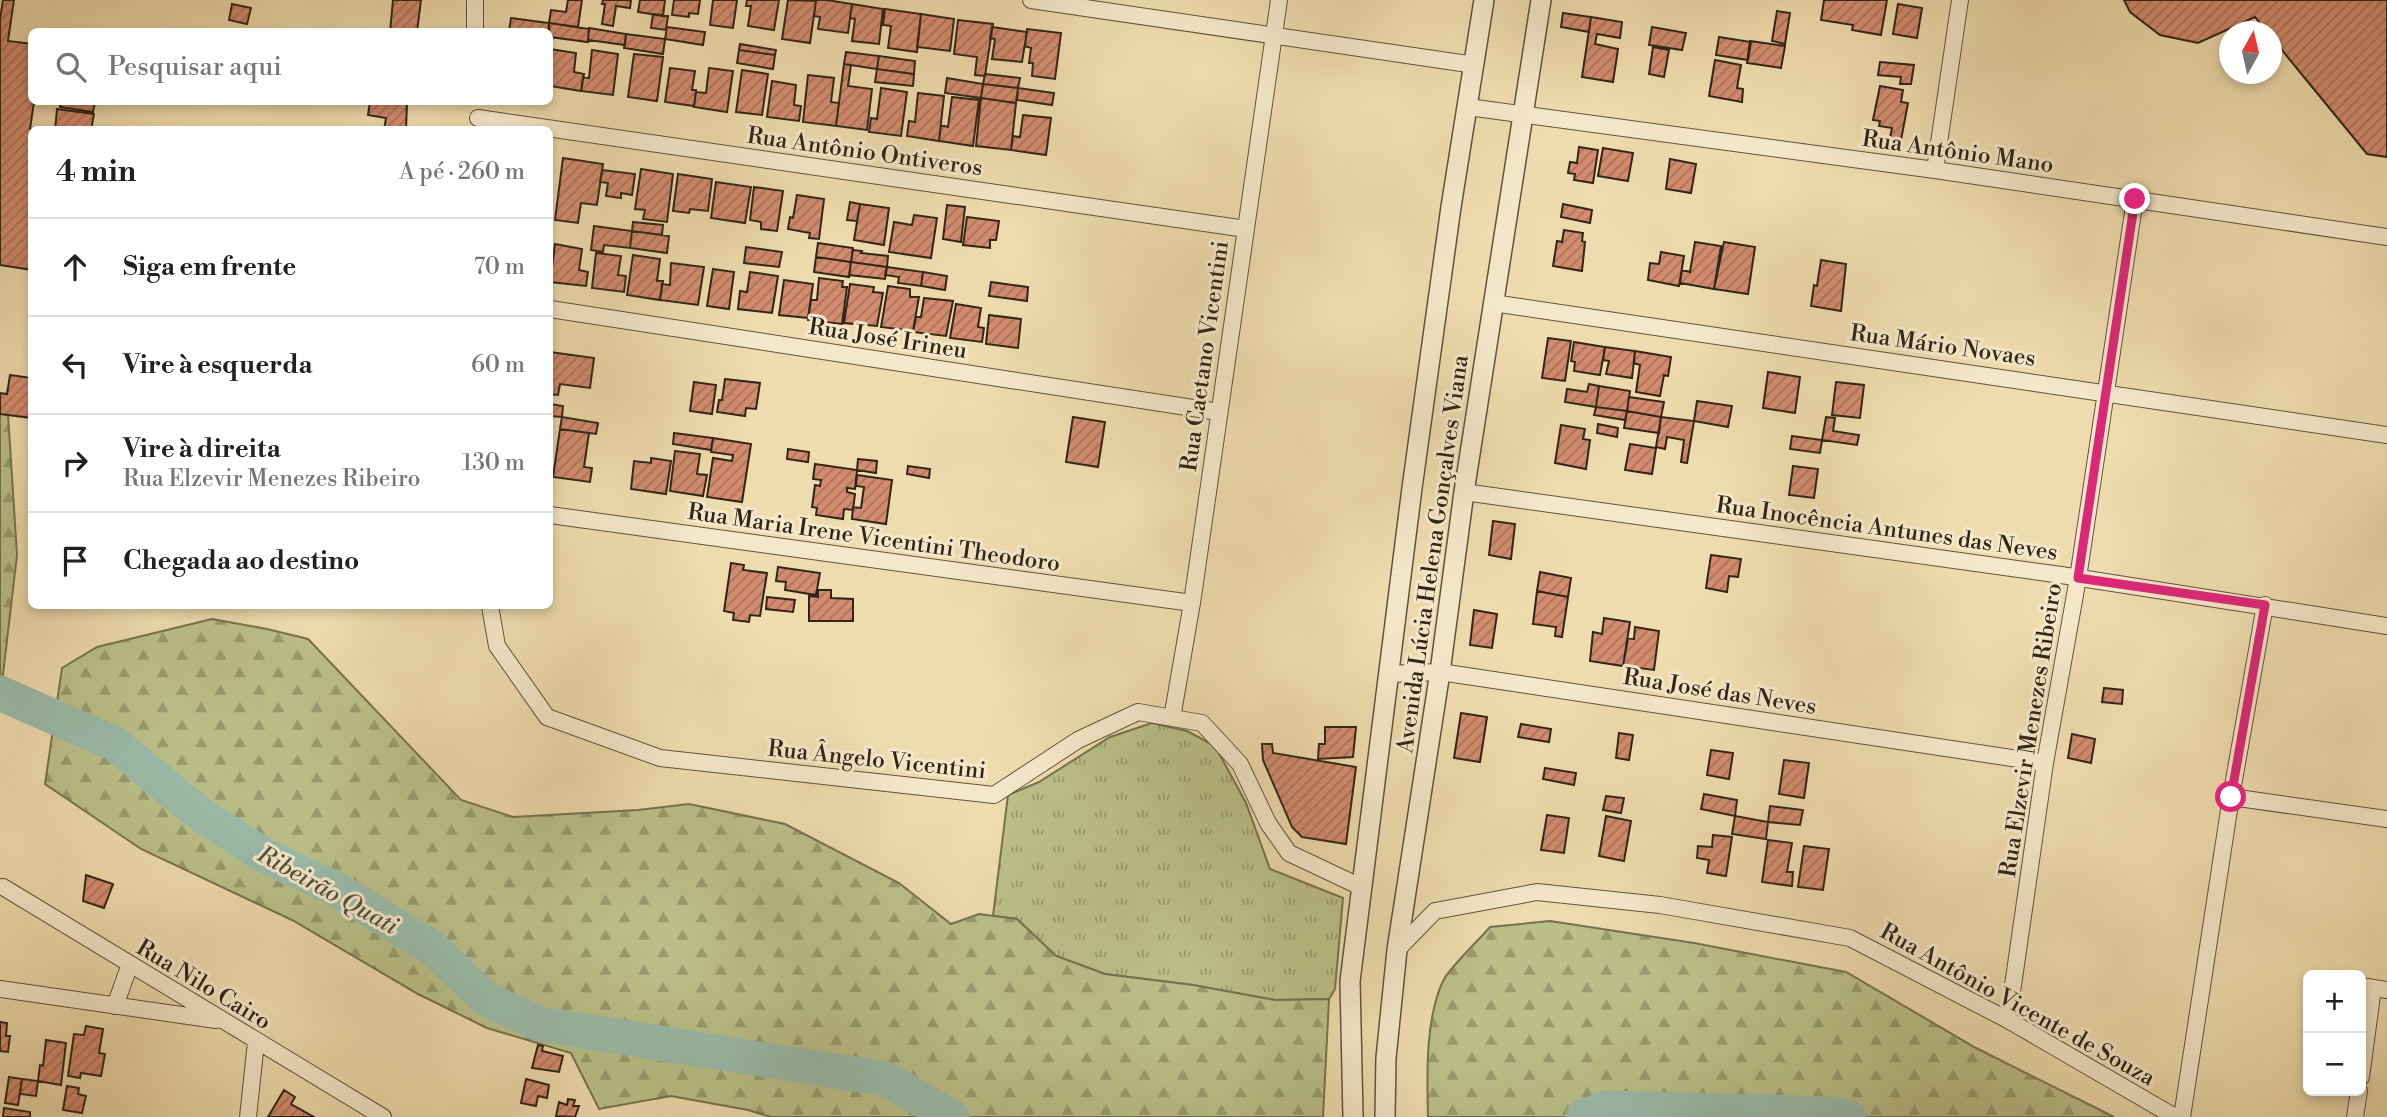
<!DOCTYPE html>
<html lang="pt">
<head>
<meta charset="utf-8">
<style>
  :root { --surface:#fff; --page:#f2f2f2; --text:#202124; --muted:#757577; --line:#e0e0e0 }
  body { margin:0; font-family:"Libre Bodoni",serif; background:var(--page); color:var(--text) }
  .controls { position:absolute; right:21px; bottom:21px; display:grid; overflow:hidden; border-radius:10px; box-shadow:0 4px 10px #0003 }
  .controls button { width:63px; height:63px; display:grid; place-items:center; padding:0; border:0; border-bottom:2px solid var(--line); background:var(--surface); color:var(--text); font:35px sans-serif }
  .compass { position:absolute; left:2219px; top:21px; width:63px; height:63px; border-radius:50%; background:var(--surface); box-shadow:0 4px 10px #0003; rotate:8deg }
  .stop { position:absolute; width:21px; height:21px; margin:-16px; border:5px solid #db2777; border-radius:50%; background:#fff }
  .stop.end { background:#db2777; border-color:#fff; box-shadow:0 2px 7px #0008 }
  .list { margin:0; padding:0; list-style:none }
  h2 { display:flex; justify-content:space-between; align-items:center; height:91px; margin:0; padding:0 28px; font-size:30px }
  h2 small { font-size:23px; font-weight:400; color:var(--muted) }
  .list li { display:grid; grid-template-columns:46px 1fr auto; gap:21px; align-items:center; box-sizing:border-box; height:98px; padding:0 28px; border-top:2px solid var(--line) }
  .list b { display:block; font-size:26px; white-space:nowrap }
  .list p { margin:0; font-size:23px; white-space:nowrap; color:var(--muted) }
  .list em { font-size:23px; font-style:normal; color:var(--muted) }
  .icon { flex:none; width:38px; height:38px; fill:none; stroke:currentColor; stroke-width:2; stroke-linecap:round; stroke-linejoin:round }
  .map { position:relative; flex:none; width:2387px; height:1117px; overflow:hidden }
  .search { position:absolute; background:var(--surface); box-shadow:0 4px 10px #0003; left:28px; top:28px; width:525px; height:77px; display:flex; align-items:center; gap:18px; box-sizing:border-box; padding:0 24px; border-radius:10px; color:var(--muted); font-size:26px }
  .panel { position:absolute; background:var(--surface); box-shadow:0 4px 10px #0003; left:28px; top:126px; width:525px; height:483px; border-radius:10px }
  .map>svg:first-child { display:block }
  .grass { fill:url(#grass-tufts); stroke:#767250; stroke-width:2 }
  .forest { fill:url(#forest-firs); stroke:#767250; stroke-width:2 }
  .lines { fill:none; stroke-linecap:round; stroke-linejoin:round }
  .river { stroke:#9abcaa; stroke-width:35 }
  .building { fill:url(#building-hatch); stroke:#302516; stroke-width:2 }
  .minor-casing { stroke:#60533c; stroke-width:18 }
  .tertiary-casing { stroke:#60533c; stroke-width:22 }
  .minor { stroke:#f5e8ca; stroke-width:16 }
  .tertiary { stroke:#f5e8ca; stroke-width:19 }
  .route { stroke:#db2777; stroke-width:9 }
  .labels { text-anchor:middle; stroke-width:6; stroke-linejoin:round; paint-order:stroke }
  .street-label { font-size:23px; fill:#302516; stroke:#f5e8ca }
  .water-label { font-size:24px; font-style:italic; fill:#505242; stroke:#f5e8ca }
</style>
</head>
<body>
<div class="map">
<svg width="2387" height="1117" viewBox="0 0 2387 1117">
  <defs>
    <pattern id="grass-tufts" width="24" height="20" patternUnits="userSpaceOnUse" patternTransform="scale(1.75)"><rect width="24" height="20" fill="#bbc089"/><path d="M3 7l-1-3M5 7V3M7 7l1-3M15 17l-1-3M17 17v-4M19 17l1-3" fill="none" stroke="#989c6f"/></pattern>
    <pattern id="forest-firs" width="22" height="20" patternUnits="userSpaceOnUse" patternTransform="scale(1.75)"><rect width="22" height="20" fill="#bbc089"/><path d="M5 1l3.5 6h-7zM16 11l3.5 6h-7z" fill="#989c6f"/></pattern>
    <pattern id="building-hatch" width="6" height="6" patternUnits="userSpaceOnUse" patternTransform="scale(1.75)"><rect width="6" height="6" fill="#d38c70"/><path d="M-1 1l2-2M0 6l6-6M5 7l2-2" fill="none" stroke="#ac725b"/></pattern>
  </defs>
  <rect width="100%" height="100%" fill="#efdcae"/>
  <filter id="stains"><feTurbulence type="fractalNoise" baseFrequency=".00286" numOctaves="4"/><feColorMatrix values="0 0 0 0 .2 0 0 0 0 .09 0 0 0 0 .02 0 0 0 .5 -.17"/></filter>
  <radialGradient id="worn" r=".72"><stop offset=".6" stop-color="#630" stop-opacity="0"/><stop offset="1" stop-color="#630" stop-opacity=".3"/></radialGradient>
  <path class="grass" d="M1152,723L1187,731L1215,746L1246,803L1270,869L1343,898L1335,989L1329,999L1275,1000L1193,985L1105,974L1056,956L1017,919L993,916L1008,795L1039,782L1110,737Z"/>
  <path class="forest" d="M0,395L7,399L17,555L0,700Z
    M212,619L267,629L308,639L461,800L513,817L638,810L689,804L785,824L899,883L951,924L979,914L1017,919L1056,956L1105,974L1193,985L1275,1000L1329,999L1323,1117H771L748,1110L671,1096L599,1109L571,1053L487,1028L418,994L292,920L141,849L45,784L62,668L97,647Z
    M1550,921L1694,943L1846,972L1976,1048L2114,1117H1428C1427,1075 1425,1020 1443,981C1449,968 1480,939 1490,927Z"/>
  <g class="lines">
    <path class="river" d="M0,693L115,744L199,813L263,855L336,889L432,948L486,999L540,1024L886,1079L952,1117
      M1583,1117L1607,1108L1832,1114L1849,1117"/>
  </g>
  <path class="building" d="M3,0H14L8,41L32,44V102H34L30,129L34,130H32V270L0,265V19Z
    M393,0H421L417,32H390Z
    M568,0H582L578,27L549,23L551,10L566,12Z
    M603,0H631L630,8L616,6L613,26L602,24L605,4H602Z
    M640,0H665L663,16L638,12Z
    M674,0H700L698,14L689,13V17L672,15Z
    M713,0H737L733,28L710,25Z
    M747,0H779L774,30L748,26L751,6H746Z
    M788,0L816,1L810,43L782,39Z
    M827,0L852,4L848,33L818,29L820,17L814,16L816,0Z
    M1824,0H1887L1881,35L1852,30L1853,25L1821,20Z
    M2124,0H2387V157L2367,154L2272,38V32H2267L2255,17L2198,43L2160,35L2130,12Z
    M232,4L251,8L247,24L229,20Z
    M852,4L883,9L879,44L852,41L855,19L850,18Z
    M1898,4L1922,8L1917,38L1893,34Z
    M885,9L921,14L917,52L888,48L891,26L883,25Z
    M1777,11L1790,13L1785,44L1772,41Z
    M1563,13L1591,17L1589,32L1561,27Z
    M653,14L668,16L666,30L651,28Z
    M921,14L954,19L950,51L917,47Z
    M1591,17L1622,22L1620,38L1597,34L1595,44L1618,49L1613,82L1582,77Z
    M511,18L549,23L548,32L509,31Z
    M958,20L993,24L985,76L975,75L977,57L954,54Z
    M549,23L589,29L588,42L550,37Z
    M667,27L705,32L703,45L665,39Z
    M992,27L1027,32L1022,62L992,59L995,39L990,38Z
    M1652,27L1686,33L1682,50L1649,45Z
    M589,28L626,34L625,45L588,40Z
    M1027,29L1061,33L1055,79L1032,76L1033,63H1029L1031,48L1025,46Z
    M626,34L665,39L663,54L624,48Z
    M1719,37L1751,42L1748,60L1716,55Z
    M1750,41L1785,46L1781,68L1747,63Z
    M740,44L776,50L775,55L739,50Z
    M1653,47L1669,50L1664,77L1649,74Z
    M550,49L576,53L574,72L584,74L581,91L550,86Z
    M592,50L618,54L613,95L581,91L583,77L589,78Z
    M739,50L775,55L773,69L737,63Z
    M846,52L879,56L877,69L844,64Z
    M634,54L663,57L657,101L628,97Z
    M879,56L915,61L914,74L877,69Z
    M1715,60L1741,65L1737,88L1743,89L1742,102L1709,96Z
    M1880,62L1914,65L1911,84H1900L1901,77L1878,75Z
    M844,64L851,65L848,86L872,89L867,130L836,126Z
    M670,68L695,71L692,90H696L694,106L665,102Z
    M709,68L733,71L727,112L694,107L696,92L706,93Z
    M877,69L914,74L913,86L875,82Z
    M742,70L768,74L762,115L736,112Z
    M985,74L1020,78L1018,88L983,84Z
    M808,75L834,78L831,102L839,103L836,126L803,122Z
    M947,78L983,84L981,98L945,93Z
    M772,81L796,85L794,105L801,106L799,121L767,117Z
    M983,84L1018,88L1016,103L981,98Z
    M1880,86L1903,90L1901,102L1908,103L1901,140L1890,138L1892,128L1879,126L1880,121L1873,120Z
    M881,88L907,92L901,136L869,132L871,118L877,119Z
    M1018,88L1054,93L1052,105L1017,100Z
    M918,93L944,96L939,141L907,136L909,121L915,122Z
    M952,97L979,100L973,146L939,141L941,125L948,127Z
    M981,98L1016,103L1011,150L976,146Z
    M61,102H95L93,112L60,107Z
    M370,102H407L406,130H384L386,118L368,115Z
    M57,109L94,114L91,130H55Z
    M1023,115L1051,118L1046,155L1011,150L1013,136L1020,137Z
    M1579,147L1598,150L1593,183L1574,180L1575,174L1568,173L1570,162L1577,163Z
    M1603,148L1633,153L1628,181L1598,176Z
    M563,158L603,164L597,205L581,203L578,223L555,220Z
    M1670,159L1696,164L1691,193L1666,189Z
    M641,169L673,174L667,222L643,219L645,210L635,209Z
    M602,170L635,174L632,195L621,193V198L606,196L608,183L600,182Z
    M678,174L712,179L708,211L690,209L689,213L673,211Z
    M716,182L751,187L745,223L711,218Z
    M754,187L783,191L777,231L761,229V222L750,220Z
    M797,195L824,199L819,239L809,238L810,233L788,229L790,217L793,218Z
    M850,202L860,204L857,221L847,220Z
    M860,204L889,208L884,245L854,240Z
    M1563,204L1592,210L1590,223L1561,217Z
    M947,205L965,207L961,242L943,239Z
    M914,215L937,218L931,258L889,252L894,222L912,225Z
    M967,217L999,221L996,240H990V248L963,245Z
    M633,222L663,225L662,235L632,231Z
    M594,226L632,231L630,248L604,245L603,252L591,250Z
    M1564,230L1583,233L1582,241L1585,242L1582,271L1553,266L1557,241L1562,242Z
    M632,231L669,236L667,253L630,248Z
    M1695,242L1721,246L1714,289L1680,283L1682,270L1690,272Z
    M1724,242L1755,247L1748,294L1714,289Z
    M818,243L853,248L851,262L816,257Z
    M555,244L582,249L579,270L588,272L586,286L550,282Z
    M746,247L782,252L779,267L744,263Z
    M853,250L862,251L861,253L888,256L887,267L851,262Z
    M1661,252L1684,256L1679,286L1648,280L1650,263L1659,264Z
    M596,253L621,256L618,275L626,276L624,292L592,288Z
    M633,255L660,259L657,281H663L660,300L627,295Z
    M816,257L851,262L849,277L814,272Z
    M1821,260L1846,264L1841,311L1811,306L1814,285L1817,286Z
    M851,262L887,267L885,279L849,275Z
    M671,263L704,267L698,305L660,300L662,284L670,285Z
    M887,267L923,272L921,286L898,283L899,277L885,275Z
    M713,269L734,272L729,309L707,306Z
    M750,272L778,276L772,313L738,309L740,291L747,292Z
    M923,272L947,276L945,290L921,286Z
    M819,278L843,281L842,287H847L842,324L808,320L811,300H817Z
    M784,280L813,284L808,318L779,315Z
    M991,282L1028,287L1027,301L989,296Z
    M850,284L874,287L873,292L883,293L877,326L844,323Z
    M888,286L910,289V297H919L913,331L881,327Z
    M924,298L953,301L946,336L913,332L916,317H921Z
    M956,304L981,308L978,327L984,328L982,342L950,338Z
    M989,315L1021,319L1018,348L986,344Z
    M1548,338L1571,341L1565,381L1542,378Z
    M1574,342L1605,347L1600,375L1574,371L1575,362L1571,361Z
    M1605,347L1635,351L1632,378L1606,374L1609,361L1603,360Z
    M1635,351L1671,357L1668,376L1664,375L1660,396L1636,392L1640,365L1634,363Z
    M550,352L594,358L590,388L560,384L558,395L550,394Z
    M1768,372L1800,377L1795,413L1763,408Z
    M10,375L32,378V418L0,414V393L7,394Z
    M725,379L760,383L756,409L746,408L745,416L717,412L719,400H722Z
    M694,382L716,385L712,414L690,411Z
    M1836,382L1864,385L1860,418L1832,415Z
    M1589,384L1599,386L1596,407L1565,402L1567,389L1587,392Z
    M1599,386L1630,391L1627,411L1596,407Z
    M1629,397L1664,402L1661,417L1627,411Z
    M1697,401L1732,406L1728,427L1694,421Z
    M550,404L563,406L562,417L550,416Z
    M1596,407L1627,411L1625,420L1594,415Z
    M1627,411L1661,417L1659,433L1624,428Z
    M562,417L598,423L596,434L560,429Z
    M1073,417L1105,422L1098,467L1066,462Z
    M1661,417L1694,421L1687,463L1681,462L1684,440L1667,437L1665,449L1656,447Z
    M1826,417L1835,418L1833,431L1859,435L1857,445L1822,440Z
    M1598,424L1618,428L1617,437L1597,433Z
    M1561,425L1585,429L1583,439L1590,440L1586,469L1555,463Z
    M560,429L589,433L584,467L592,468L590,482L553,477Z
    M674,433L713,438L711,450L673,444Z
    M1792,436L1822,440L1820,453L1790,449Z
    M713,438L751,444L742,502L707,497L713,458L732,461L733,455L711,452Z
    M1630,444L1656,448L1652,474L1625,470Z
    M788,449L809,452L808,462L787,459Z
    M675,451L700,454L697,474L707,475L703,496L670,491Z
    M651,458L671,461L666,494L631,489L634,461L651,463Z
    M858,459L877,461L876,473L857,470Z
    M815,464L857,470L855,489L847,488V492L855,494L853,510L844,509L843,519L816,515L817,508L812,507L815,485L820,486L821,480L813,479Z
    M908,466L930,469L929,478L907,474Z
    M1793,466L1818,469L1814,498L1789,495Z
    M857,475L892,480L886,524L852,519L853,507L861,508L864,487L856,486Z
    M1493,521L1515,524L1511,559L1489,555Z
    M1711,555L1741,559L1738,577L1729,576L1727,592L1706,588Z
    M731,563L744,565L743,570L767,573L760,616L750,615L749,622L733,620L734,613L724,611Z
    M778,567L820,573L816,595L785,590L786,582L776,581Z
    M1540,572L1571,578L1568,597L1537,591Z
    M818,590H831V598L853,599V621H809V596L818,597Z
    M1537,591L1568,597L1562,637L1555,636L1556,627L1533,624Z
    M767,597L795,600L793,612L766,609Z
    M1474,610L1497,614L1492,648L1470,645Z
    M1604,618L1630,622L1623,666L1590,661L1593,632L1602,634Z
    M1635,627L1659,631L1654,670L1623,666L1628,638L1634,639Z
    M2104,688L2123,690L2122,704L2102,702Z
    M1461,713L1487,717L1480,762L1454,758Z
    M1521,724L1551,729L1549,742L1518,737Z
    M1325,727H1356L1353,757L1318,759L1319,744H1325Z
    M1619,733L1633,735L1629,760L1616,758Z
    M2072,734L2095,739L2091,763L2068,758Z
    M1262,744H1272L1273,753L1356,767L1346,844L1302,837L1292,827L1263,760Z
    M1711,750L1733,753L1729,779L1707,775Z
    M1784,760L1809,763L1804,798L1779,794Z
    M1545,768L1576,773L1574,785L1543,779Z
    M1704,794L1737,800L1735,816L1701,809Z
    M1606,796L1624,798L1621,813L1603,810Z
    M1770,806L1803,810L1800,825L1768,822Z
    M1547,815L1569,818L1564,853L1541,850Z
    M1606,816L1631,821L1624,861L1599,856Z
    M1735,816L1768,822L1766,839L1732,834Z
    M1713,835L1732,837L1726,876L1707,873L1709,860L1697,858L1698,846L1712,847Z
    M1768,840L1792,843L1787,872H1793L1792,886L1762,882Z
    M1804,846L1829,849L1823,890L1798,887Z
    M86,875L113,884L104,908L83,901Z
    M0,1022L7,1023L6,1036H10L8,1052L0,1051Z
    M86,1026L103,1029L99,1053L105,1054L101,1076L81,1073L80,1078L68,1076L74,1034L84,1035Z
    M46,1040L66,1043L61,1085L38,1081L40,1065L43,1066Z
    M538,1045L543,1046L542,1051L563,1056L559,1072L532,1068Z
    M9,1077L22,1079L18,1105L5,1103Z
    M22,1079L38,1081L36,1096L20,1094Z
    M526,1079L549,1085L547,1098L538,1096L536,1106L521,1103Z
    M67,1086L79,1088L78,1094L86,1096L82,1113L63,1110Z
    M284,1090L295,1097L291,1104L314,1117H268Z
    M568,1099L575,1100L573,1106H579L575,1117L556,1116L559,1102L567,1105Z
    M4,1108L30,1112V1117H3Z"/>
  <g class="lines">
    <g class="minor-casing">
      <path id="minor" d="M475,0V32
        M1031,0L1475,65
        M1468,107L1935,170L2387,237
        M478,118L1246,229
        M1935,170L1960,0
        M1493,303L2387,435
        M550,309L1219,412
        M1464,492L2061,575L2387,626
        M550,515L1192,603
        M490,606L497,646L547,717L660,758L994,795L1078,740L1138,712L1202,723L1240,764L1268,823L1289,853L1361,887
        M1388,674L1440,672L2045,763
        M1172,718L1192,603L1279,0
        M2231,797L2387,819
        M3,887L383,1117
        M1397,950L1435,911L1537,892L1660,905L1850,938L2008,1020L2175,1117
        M2361,986L2387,990
        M0,989L216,1020
        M115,1006L130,964
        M2008,1020L2045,763L2078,578L2135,199
        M2361,1077L2373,988
        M248,1117L256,1042
        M2182,1117L2231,797L2265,605
        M2355,1117L2359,1091"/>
    </g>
    <g class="tertiary-casing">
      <path id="tertiary" d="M1353,1117L1350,981L1412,488L1451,207L1484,0
        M1385,1117L1386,1058L1397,950L1440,672L1464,492L1541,0"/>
    </g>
    <use href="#minor" class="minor"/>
    <use href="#tertiary" class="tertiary"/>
  </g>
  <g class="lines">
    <path class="route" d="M2135,199L2078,578L2265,605L2231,797"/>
  </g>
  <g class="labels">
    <g class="street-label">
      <text transform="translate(865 151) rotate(8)" y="8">Rua Antônio Ontiveros</text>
      <text transform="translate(1958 151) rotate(8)" y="8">Rua Antônio Mano</text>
      <text transform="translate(888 338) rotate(9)" y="8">Rua José Irineu</text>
      <text transform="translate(1943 345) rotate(8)" y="8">Rua Mário Novaes</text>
      <text transform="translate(1204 356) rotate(-82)" y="8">Rua Caetano Vicentini</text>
      <text transform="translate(1887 528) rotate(8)" y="8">Rua Inocência Antunes das Neves</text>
      <text transform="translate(874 537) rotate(8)" y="8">Rua Maria Irene Vicentini Theodoro</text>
      <text transform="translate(1432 554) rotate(-82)" y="8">Avenida Lúcia Helena Gonçalves Viana</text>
      <text transform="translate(1720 691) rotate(9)" y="8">Rua José das Neves</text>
      <text transform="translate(2030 730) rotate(-81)" y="8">Rua Elzevir Menezes Ribeiro</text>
      <text transform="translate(877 759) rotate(6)" y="8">Rua Ângelo Vicentini</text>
      <text transform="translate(204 984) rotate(31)" y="8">Rua Nilo Cairo</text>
      <text transform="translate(2018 1004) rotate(29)" y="8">Rua Antônio Vicente de Souza</text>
    </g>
    <g class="water-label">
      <text transform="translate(328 890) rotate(29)" y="8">Ribeirão Quati</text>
    </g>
  </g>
  <rect width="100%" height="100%" filter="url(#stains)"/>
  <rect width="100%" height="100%" fill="url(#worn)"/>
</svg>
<div class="controls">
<button>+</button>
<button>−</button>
</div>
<svg class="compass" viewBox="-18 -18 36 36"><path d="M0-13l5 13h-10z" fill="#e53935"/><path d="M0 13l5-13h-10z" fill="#757577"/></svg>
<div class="stop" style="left:2231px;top:797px"></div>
<div class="stop end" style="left:2135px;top:199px"></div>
<div class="search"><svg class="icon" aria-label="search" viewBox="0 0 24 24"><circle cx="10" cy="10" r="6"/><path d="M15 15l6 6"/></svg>Pesquisar aqui</div>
<section class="panel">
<h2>4 min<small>A pé · 260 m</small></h2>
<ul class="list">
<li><svg class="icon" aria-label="ahead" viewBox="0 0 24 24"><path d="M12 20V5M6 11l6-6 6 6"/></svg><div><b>Siga em frente</b></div><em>70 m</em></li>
<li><svg class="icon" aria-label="left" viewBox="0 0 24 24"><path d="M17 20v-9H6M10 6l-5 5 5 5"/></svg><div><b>Vire à esquerda</b></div><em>60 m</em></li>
<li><svg class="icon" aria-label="right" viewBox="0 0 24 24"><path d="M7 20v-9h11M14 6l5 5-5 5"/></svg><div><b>Vire à direita</b><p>Rua Elzevir Menezes Ribeiro</p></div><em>130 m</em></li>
<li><svg class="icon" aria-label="arrive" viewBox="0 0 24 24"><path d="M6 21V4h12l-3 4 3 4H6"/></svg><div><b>Chegada ao destino</b></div></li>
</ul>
</section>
</div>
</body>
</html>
